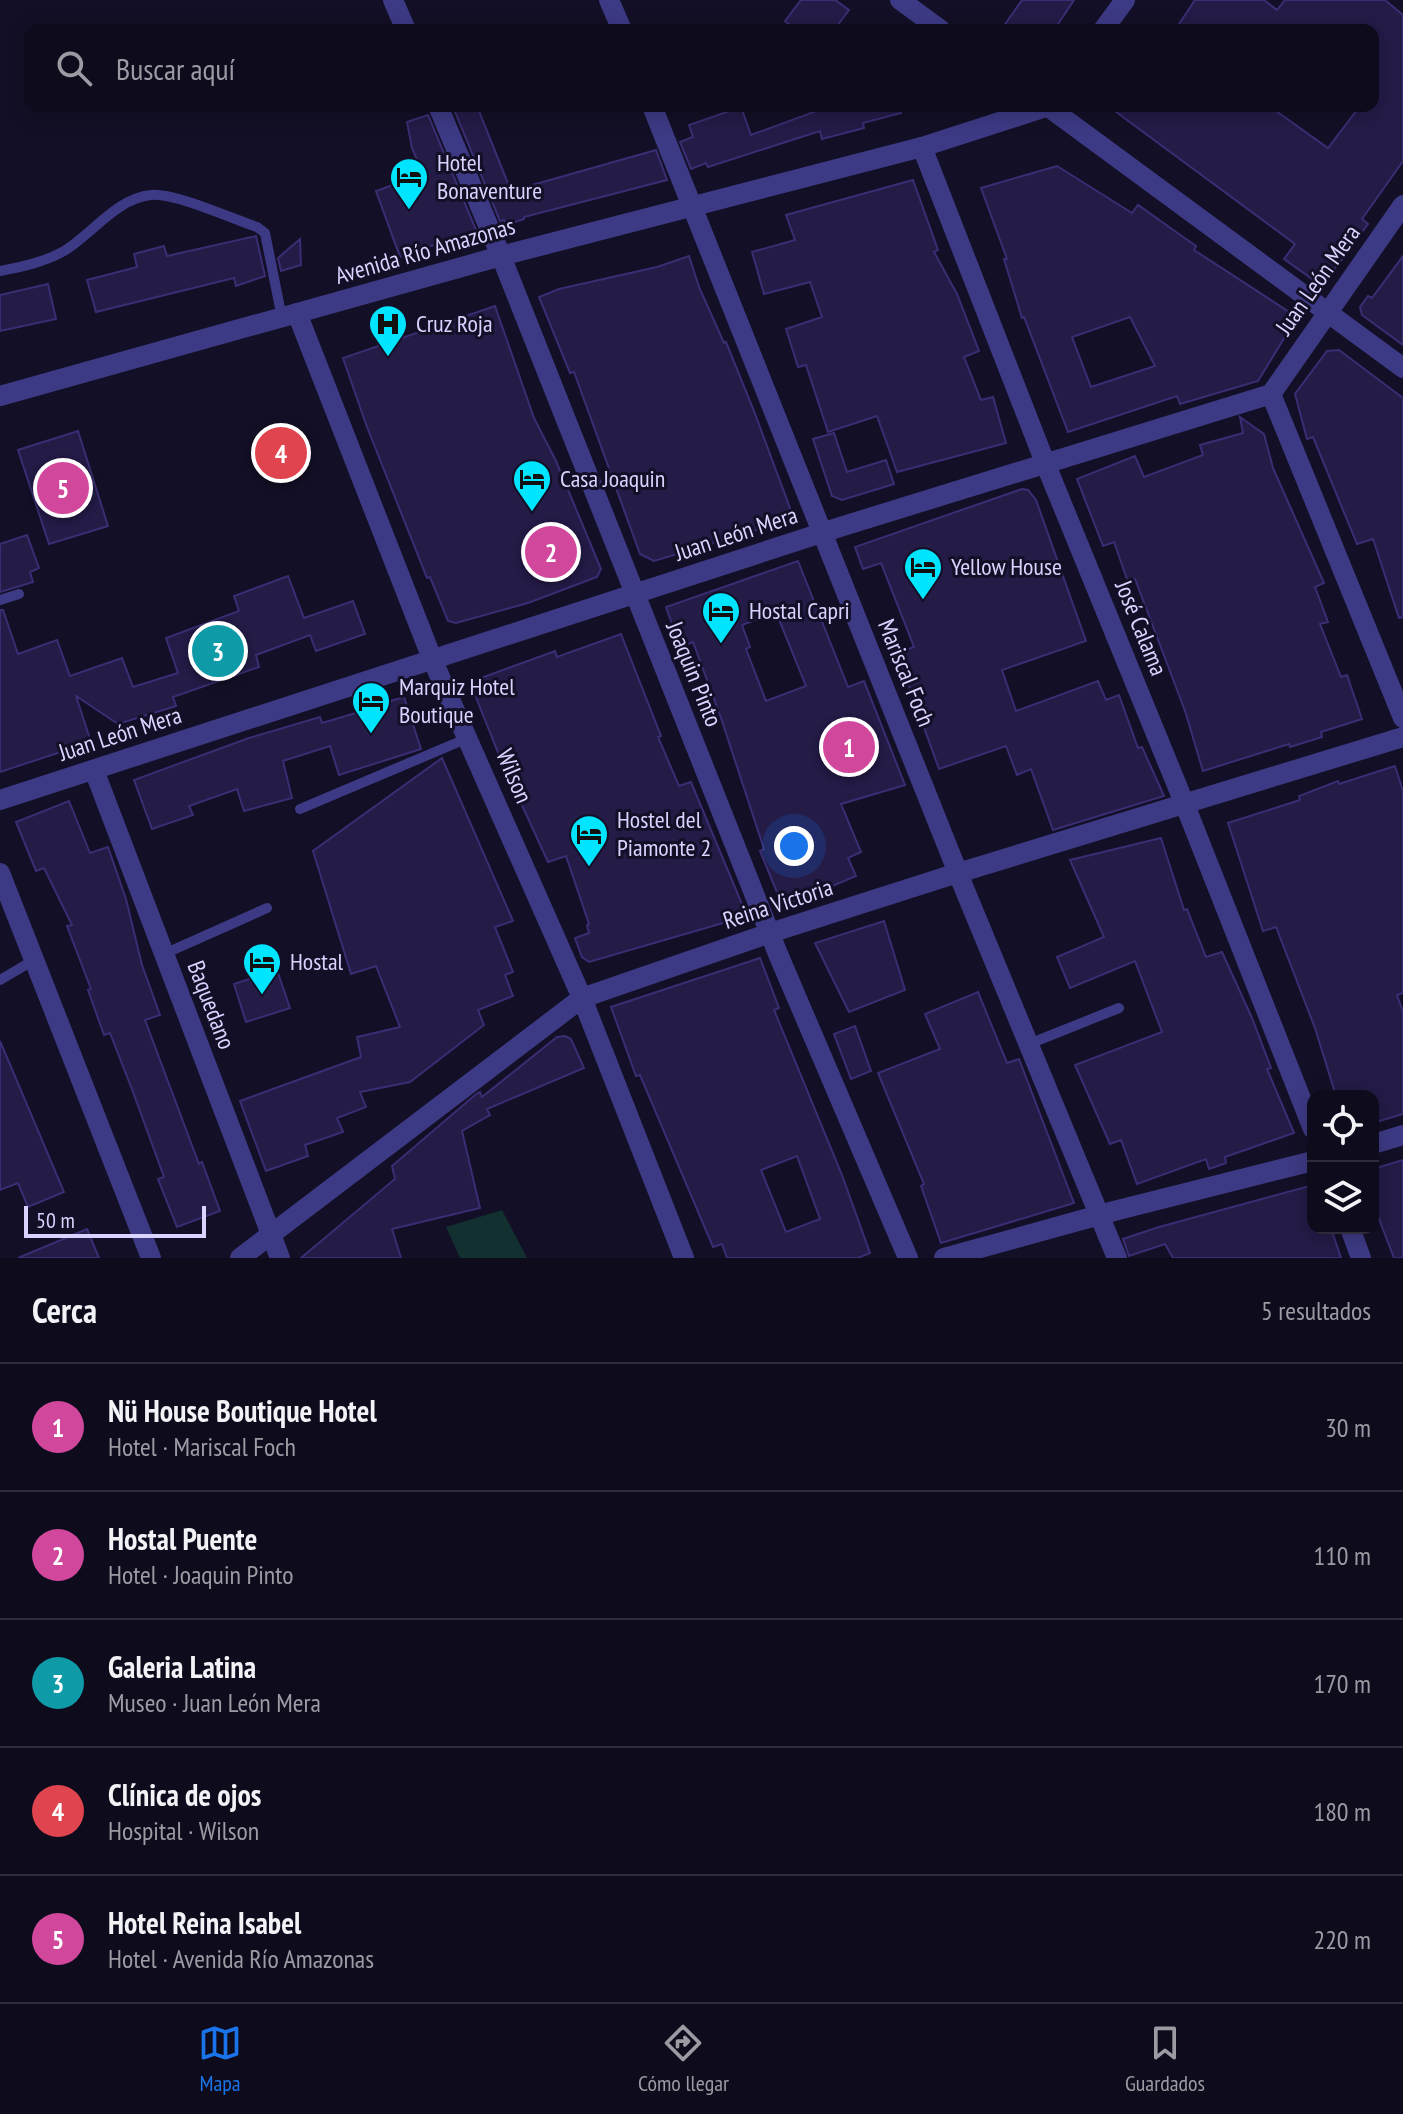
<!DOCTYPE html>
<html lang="es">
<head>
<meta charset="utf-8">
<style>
  :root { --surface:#0e0b1c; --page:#1c1929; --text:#f1f3f6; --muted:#9b9ba3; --line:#2e2b3b; --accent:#1a73e8 }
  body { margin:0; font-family:"PT Sans Narrow",sans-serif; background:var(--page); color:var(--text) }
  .controls { position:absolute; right:24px; bottom:24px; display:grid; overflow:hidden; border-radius:16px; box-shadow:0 4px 20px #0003 }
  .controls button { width:72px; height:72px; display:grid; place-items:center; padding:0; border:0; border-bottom:2px solid var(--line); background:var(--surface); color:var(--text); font:40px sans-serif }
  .scale { position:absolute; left:24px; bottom:20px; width:182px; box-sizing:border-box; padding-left:8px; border:4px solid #d9d4ff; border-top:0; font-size:22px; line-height:28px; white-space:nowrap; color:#d9d4ff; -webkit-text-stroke:6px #130f26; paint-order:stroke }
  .you { position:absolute; left:794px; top:846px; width:28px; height:28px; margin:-20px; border:6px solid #fff; border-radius:50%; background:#1a73e8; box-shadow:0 0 0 12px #1a73e833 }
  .badge { display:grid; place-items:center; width:52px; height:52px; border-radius:50%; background:var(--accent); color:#fff; font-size:26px; font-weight:700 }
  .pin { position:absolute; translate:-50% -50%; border:4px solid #fff; box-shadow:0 2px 8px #0006 }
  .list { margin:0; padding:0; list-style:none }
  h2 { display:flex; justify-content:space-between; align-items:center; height:104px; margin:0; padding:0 32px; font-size:34px }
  h2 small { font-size:26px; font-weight:400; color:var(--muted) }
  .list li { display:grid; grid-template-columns:52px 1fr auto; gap:24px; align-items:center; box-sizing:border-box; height:128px; padding:0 32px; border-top:2px solid var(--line) }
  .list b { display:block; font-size:30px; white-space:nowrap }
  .list p { margin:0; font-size:26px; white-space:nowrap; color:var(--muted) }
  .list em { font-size:26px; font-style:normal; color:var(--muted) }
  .icon { flex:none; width:44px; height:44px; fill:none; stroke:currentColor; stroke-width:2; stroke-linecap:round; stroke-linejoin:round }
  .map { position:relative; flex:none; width:1403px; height:1258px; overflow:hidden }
  .search { position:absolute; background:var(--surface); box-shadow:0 4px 20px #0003; left:24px; right:24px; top:24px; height:88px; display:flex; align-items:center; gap:20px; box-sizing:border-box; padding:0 28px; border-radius:16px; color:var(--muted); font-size:30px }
  .sheet { height:744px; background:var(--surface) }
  nav { display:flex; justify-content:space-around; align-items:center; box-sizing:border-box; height:112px; border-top:2px solid var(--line); background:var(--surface); font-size:22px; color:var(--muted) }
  nav a { display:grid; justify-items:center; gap:4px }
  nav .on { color:var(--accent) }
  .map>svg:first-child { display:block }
  .green { fill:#12302f }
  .building { fill:#241b47; stroke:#3b2d73; stroke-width:2; fill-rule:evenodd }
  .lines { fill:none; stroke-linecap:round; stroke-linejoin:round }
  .service { stroke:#3d3a85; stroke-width:10 }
  .minor { stroke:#3d3a85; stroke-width:20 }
  .tertiary { stroke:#3d3a85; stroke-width:20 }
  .labels { text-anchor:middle; stroke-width:6; stroke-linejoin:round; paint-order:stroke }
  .poi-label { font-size:24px; fill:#d9d4ff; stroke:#130f26; text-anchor:start }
  .street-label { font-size:24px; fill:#d9d4ff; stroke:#130f26 }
</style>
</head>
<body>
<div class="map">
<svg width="1403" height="1258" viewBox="0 0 1403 1258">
  <rect width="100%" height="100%" fill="#130f26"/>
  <path class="green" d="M502,1210L527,1258H460L446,1227Z"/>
  <path class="building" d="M801,0H835L849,10L834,30H796L785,21Z
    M1022,0H1074L1054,30H1001Z
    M1195,0H1264L1277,10L1285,0H1385L1403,15V161L1362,219L1368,224L1322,286L1284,259L1295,244L1108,106H1269L1328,148L1360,106H1373V30H1175Z
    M457,106H477L511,191L656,150L667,180L524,217V219L506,225L504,220L500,221L453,107Z
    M812,106H900L901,113L863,123L864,128L822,139L820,131L708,167L706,163L691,169L680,142L693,137L689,125L741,107L751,135L814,112Z
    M428,115L476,230L400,257L376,191L423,174L412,148L407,122Z
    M1057,166L1132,213L1138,205L1196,246L1194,250L1297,317L1258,381L1180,404L1177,396L1068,432L1024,317L1022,318L1004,259H1007L981,188ZM1130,317L1155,366L1091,387L1072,337Z
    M913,180L938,250L934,252L957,294L979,351L964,357L981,400L993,397L1006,443L897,472L877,416L828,432L806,365L798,367L786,329L822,317L810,282L764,294L752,252L795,240L786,215Z
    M256,236L265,276L236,286L234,278L96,312L87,280L137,267L134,254L164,246L167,256Z
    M300,239L301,265L281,271L278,258Z
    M689,256L699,287L724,343L726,342L754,411L790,508L786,519L751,532L654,561L640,554L574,372L570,373L539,297L559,289L657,267Z
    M1403,256V345L1362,315L1360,307L1368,296L1372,298Z
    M48,284L56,319L0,331V295Z
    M495,306L534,418L556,461L601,569L597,577L528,603L456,623L448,621L430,577L427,578L367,427L343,358Z
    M1339,350L1403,398V617L1399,618L1373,539L1357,544L1313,437L1307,439L1295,394L1327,351Z
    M1240,417L1264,434L1273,468L1324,583L1315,587L1328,622L1320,624L1341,677L1347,675L1362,719L1321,732L1322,737L1290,747L1289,744L1203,771L1185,711L1135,579L1128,582L1114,542L1103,546L1077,479L1135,456L1144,477L1203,455L1200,445L1243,433Z
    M78,431L108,526L49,544L18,450Z
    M834,433L847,472L886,460L894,484L842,500L832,496L813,439Z
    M1022,489L1028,490L1036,500L1086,641L1002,670L1016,711L1098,681L1106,700L1119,695L1138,748L1142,747L1164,796L1053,830L1031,769L1017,775L1006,746L939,769L897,653L914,647L881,563L863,569L855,547Z
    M27,535L39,568L30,572L33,582L0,592V544Z
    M798,561L848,687L864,681L905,785L841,804L861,852L848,858L856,876L783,907L760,851L764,849L721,718L693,642L680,647L666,607ZM776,612L806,686L766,701L746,649L750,647L742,625Z
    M288,576L304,618L353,601L365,634L316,651L310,635L256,655L259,667L173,697L176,706L118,724L76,696L91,742L0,772V610H3L18,654L57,640L70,676L122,658L133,687L178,673L166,638L239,611L234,596Z
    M621,634L661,736L658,737L679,786L691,782L747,916L589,962L582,957L575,938L589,933L587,925L589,924L566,856L548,862L516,792L514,793L470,682L555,651L557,657Z
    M404,697L421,749L339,775L330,746L283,761L292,798L244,811L237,789L189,806L193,815L152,829L134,780L249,738L320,717L322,723L359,712L356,705L375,699L377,705Z
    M442,758L513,921L495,927L513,972L505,975L513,996L478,1010L484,1025L410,1082L360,1092L366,1107L337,1118L343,1132L305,1145L308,1156L266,1171L240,1101L361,1057L357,1037L400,1027L376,966L351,974L313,851Z
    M1395,766L1403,791V993L1397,995L1403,1012V1114L1373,1123V1096H1336L1315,1028L1276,927L1263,931L1228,823L1300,800L1299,796L1338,781L1339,784Z
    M69,801L90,853L108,847L126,899L142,965L160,1015L145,1020L199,1164L202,1162L220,1211L177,1227L158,1179L164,1177L133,1092L110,1033L104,1035L88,990L91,989L67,926L72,925L44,868L36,871L16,822Z
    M1161,838L1184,910L1187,909L1206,957L1222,952L1252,1018L1271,1068L1267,1069L1294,1133L1225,1157L1226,1163L1209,1169L1206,1159L1137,1184L1121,1140L1110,1144L1075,1065L1162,1032L1135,961L1070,988L1057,957L1104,937L1070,860Z
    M884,921L905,990L849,1012L815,943Z
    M760,958L779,1008L774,1010L842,1175L870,1253L858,1258H727L722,1244L713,1247L640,1075L636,1076L611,1007ZM797,1156L820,1219L786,1232L761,1170Z
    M277,970L290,1008L246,1022L234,984Z
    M978,992L1007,1063L1019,1059L1074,1203L941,1243L921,1186L924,1184L878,1073L940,1049L925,1014Z
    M855,1026L871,1071L851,1079L834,1034Z
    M565,1036L571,1039L584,1068L487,1109L490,1115L462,1131L480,1208L392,1229L401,1258H301L395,1179L392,1166L475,1095L480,1092L482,1097L557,1037Z
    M0,1041L64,1192L28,1207L18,1183L0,1190Z
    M1403,1160V1258H1394L1373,1203V1169Z
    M1313,1185V1228H1331L1341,1258H1173L1165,1244L1129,1256L1123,1239L1159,1227Z
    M87,1229L99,1258H18Z"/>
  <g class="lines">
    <path class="service" d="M0,271C21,267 45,262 64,251C92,234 117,198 151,195C173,192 233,219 257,227L265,233L282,318
      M0,600L19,594
      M300,809L468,738
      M164,954L267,908
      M0,980L34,960
      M1029,1044L1119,1008"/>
    <path class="minor" d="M393,0L406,30
      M609,0L622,30
      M900,0L941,30
      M438,106L501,256L778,954L908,1258
      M652,106L964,888L1117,1258
      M1047,106L1403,368
      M922,147L1046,465L1185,805L1313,1129
      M297,313L433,661L582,998L684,1258
      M1271,394L1403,718
      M94,770L280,1258
      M0,873L151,1258
      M1373,1144L1403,1135
      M1350,1228L1361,1258
      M240,1258L582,998L770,933L945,877L1403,737
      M944,1258L1114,1211L1313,1161"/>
    <path class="tertiary" d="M1103,30L1125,0
      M0,396L501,256L922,147L1049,106
      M0,800L840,527L1271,394L1403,205"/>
  </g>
  <defs>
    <g id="hotel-pin" transform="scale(2)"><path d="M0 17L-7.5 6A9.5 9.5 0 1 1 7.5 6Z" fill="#00e5ff" stroke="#130f26"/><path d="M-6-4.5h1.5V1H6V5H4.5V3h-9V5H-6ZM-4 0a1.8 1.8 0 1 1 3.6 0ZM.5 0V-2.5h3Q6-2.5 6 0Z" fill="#111"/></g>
    <g id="hospital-pin" transform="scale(2)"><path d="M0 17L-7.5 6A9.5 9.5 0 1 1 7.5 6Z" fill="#00e5ff" stroke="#130f26"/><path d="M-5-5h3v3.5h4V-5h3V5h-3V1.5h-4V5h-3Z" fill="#111"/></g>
  </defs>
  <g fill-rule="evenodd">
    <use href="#hotel-pin" x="409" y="177"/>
    <use href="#hospital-pin" x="388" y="324"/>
    <use href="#hotel-pin" x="532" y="479"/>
    <use href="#hotel-pin" x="923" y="567"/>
    <use href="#hotel-pin" x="721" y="611"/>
    <use href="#hotel-pin" x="371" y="701"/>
    <use href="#hotel-pin" x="589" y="834"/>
    <use href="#hotel-pin" x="262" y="962"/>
  </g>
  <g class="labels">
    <g class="poi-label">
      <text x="437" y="171">Hotel<tspan x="437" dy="28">Bonaventure</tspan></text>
      <text x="416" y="332">Cruz Roja</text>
      <text x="560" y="487">Casa Joaquin</text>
      <text x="951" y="575">Yellow House</text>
      <text x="749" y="619">Hostal Capri</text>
      <text x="399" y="695">Marquiz Hotel<tspan x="399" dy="28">Boutique</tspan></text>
      <text x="617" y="828">Hostel del<tspan x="617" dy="28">Piamonte 2</tspan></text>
      <text x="290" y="970">Hostal</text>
    </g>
    <g class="street-label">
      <text transform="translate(425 251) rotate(-16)" y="8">Avenida Río Amazonas</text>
      <text transform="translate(1318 280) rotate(-55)" y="8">Juan León Mera</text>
      <text transform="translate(736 534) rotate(-18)" y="8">Juan León Mera</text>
      <text transform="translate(1141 628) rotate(68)" y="8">José Calama</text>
      <text transform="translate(906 673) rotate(68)" y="8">Mariscal Foch</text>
      <text transform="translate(694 674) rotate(68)" y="8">Joaquin Pinto</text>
      <text transform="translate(120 734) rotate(-18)" y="8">Juan León Mera</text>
      <text transform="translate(514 776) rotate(67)" y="8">Wilson</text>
      <text transform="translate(778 904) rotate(-18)" y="8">Reina Victoria</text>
      <text transform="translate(211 1005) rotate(69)" y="8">Baquedano</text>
    </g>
  </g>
</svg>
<div class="controls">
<button><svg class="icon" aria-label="locate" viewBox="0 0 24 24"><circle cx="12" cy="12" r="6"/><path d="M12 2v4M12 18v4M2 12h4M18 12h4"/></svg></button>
<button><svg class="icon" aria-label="layers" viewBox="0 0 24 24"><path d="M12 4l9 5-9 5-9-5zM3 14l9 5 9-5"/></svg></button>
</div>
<div class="scale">50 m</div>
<div class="you"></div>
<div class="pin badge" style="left:849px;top:747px;background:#d1479c">1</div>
<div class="pin badge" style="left:551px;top:552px;background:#d1479c">2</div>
<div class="pin badge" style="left:218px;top:651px;background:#0f9aa8">3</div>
<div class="pin badge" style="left:281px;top:453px;background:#e0444e">4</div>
<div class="pin badge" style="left:63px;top:488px;background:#d1479c">5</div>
<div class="search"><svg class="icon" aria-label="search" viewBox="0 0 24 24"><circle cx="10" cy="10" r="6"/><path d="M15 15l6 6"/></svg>Buscar aquí</div>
</div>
<section class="sheet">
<h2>Cerca<small>5 resultados</small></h2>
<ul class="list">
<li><span class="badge" style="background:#d1479c">1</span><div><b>Nü House Boutique Hotel</b><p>Hotel · Mariscal Foch</p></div><em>30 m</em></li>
<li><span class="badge" style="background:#d1479c">2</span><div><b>Hostal Puente</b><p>Hotel · Joaquin Pinto</p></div><em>110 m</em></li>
<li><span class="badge" style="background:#0f9aa8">3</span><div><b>Galeria Latina</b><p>Museo · Juan León Mera</p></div><em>170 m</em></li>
<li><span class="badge" style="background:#e0444e">4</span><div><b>Clínica de ojos</b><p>Hospital · Wilson</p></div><em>180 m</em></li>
<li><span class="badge" style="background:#d1479c">5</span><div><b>Hotel Reina Isabel</b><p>Hotel · Avenida Río Amazonas</p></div><em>220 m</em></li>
</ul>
</section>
<nav>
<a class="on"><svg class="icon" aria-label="map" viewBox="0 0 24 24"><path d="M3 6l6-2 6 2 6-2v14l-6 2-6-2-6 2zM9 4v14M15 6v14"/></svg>Mapa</a>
<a><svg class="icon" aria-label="directions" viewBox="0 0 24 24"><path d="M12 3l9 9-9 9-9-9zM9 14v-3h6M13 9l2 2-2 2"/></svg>Cómo llegar</a>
<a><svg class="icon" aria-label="saved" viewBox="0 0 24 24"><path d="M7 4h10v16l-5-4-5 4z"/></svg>Guardados</a>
</nav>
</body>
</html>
